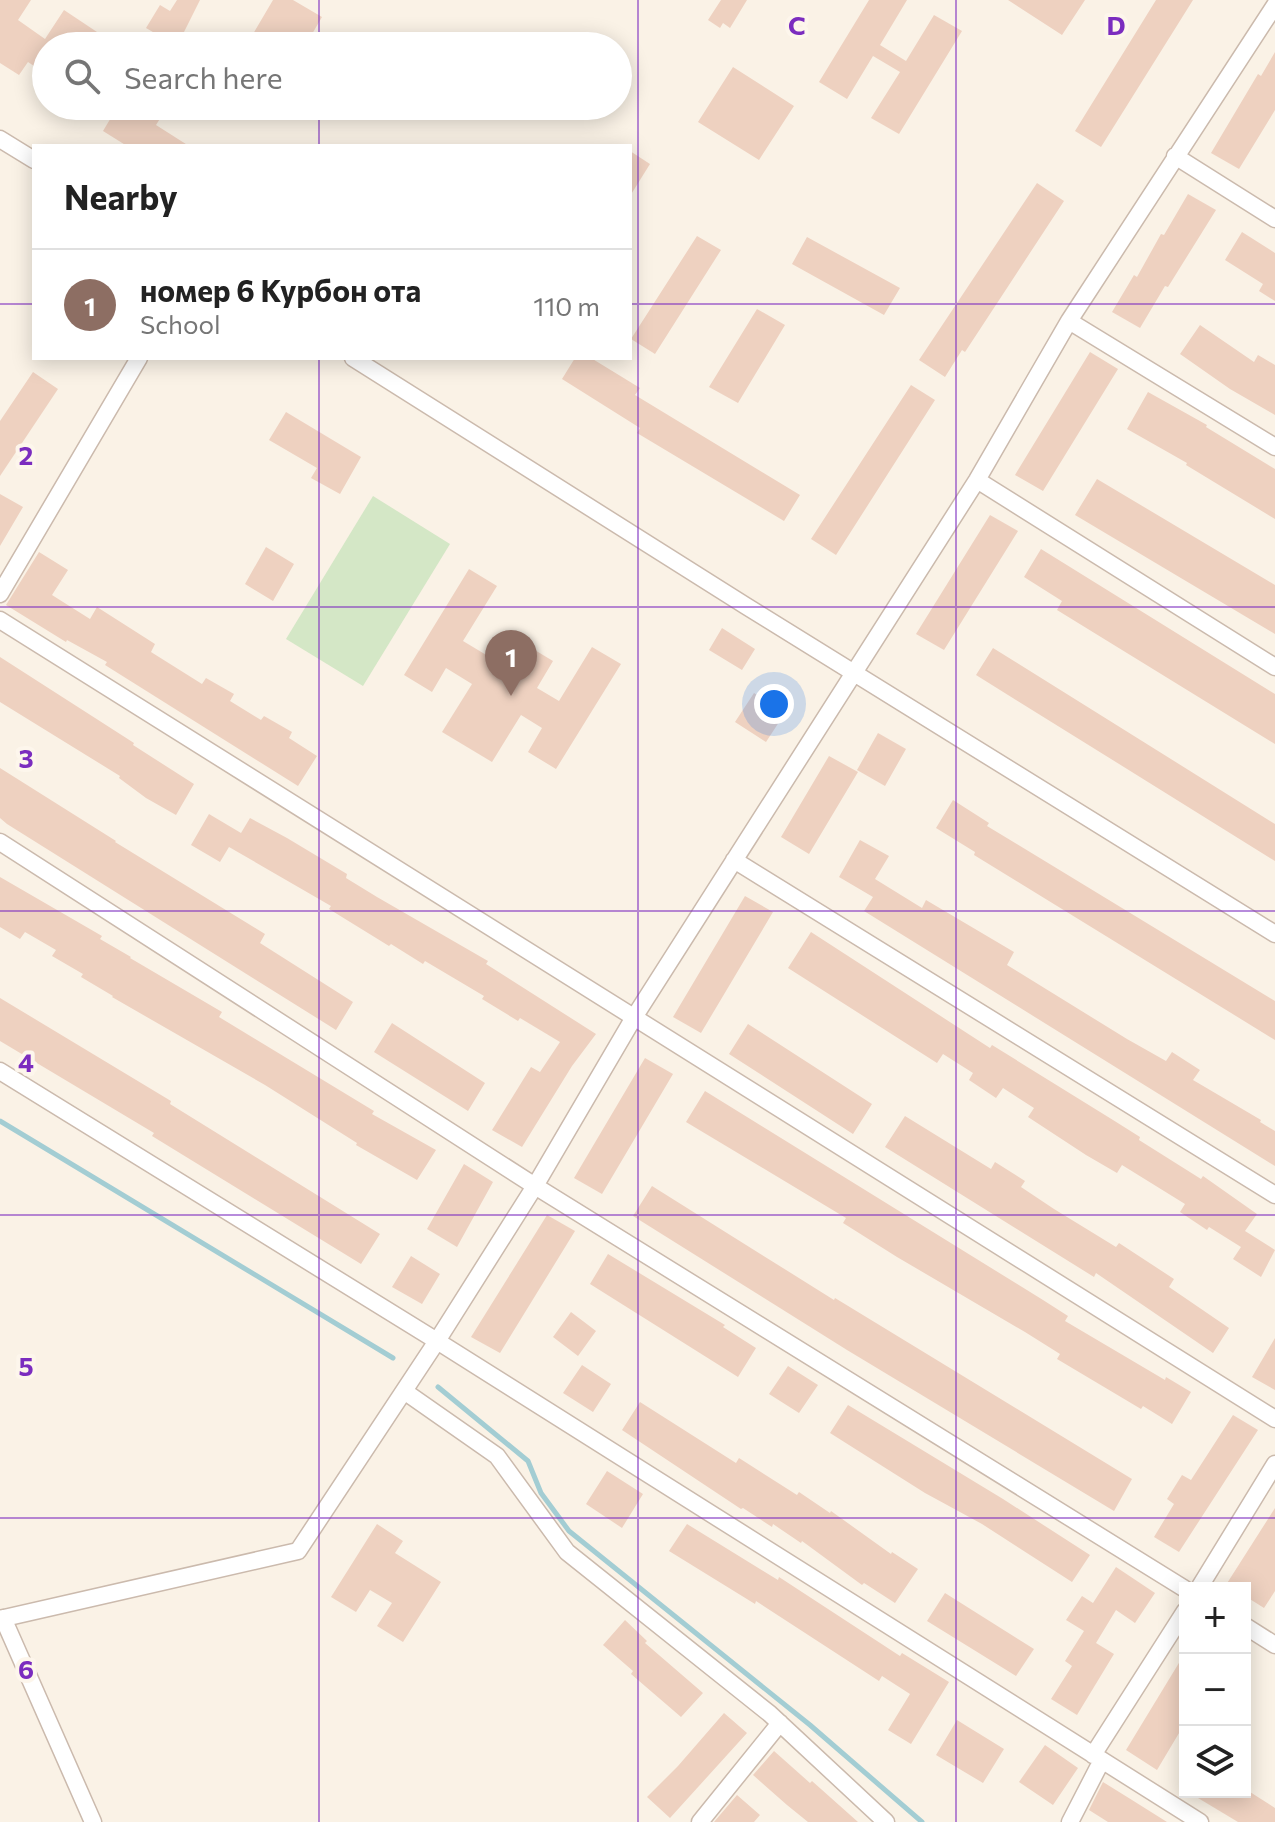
<!DOCTYPE html>
<html lang="en">
<head>
<meta charset="utf-8">
<style>
  :root { --surface:#fff; --page:#f6f6f6; --text:#222; --muted:#767676; --line:#e0e0e0; --accent:#da7156 }
  body { margin:0; font-family:Commissioner,sans-serif; background:var(--page); color:var(--text) }
  .controls { position:absolute; right:24px; bottom:24px; display:grid; overflow:hidden; border-radius:0px; box-shadow:0 4px 20px #0003 }
  .controls button { width:72px; height:72px; display:grid; place-items:center; padding:0; border:0; border-bottom:2px solid var(--line); background:var(--surface); color:var(--text); font:40px sans-serif }
  .you { position:absolute; left:774px; top:704px; width:28px; height:28px; margin:-20px; border:6px solid #fff; border-radius:50%; background:#1a73e8; box-shadow:0 0 0 12px #1a73e833 }
  .badge { display:grid; place-items:center; width:52px; height:52px; border-radius:50%; background:var(--accent); color:#fff; font-size:26px; font-weight:700 }
  .pin { position:absolute; translate:-50% -66px; filter:drop-shadow(0 2px 4px #0008) }
  .pin::after { content:''; position:absolute; top:42px; width:28px; height:24px; background:inherit; clip-path:polygon(0 0,100% 0,50% 100%) }
  .list { margin:0; padding:0; list-style:none }
  h2 { display:flex; justify-content:space-between; align-items:center; height:104px; margin:0; padding:0 32px; font-size:34px }
  h2 small { font-size:26px; font-weight:400; color:var(--muted) }
  .list li { display:grid; grid-template-columns:52px 1fr auto; gap:24px; align-items:center; box-sizing:border-box; height:112px; padding:0 32px; border-top:2px solid var(--line) }
  .list b { display:block; font-size:30px; white-space:nowrap }
  .list p { margin:0; font-size:26px; white-space:nowrap; color:var(--muted) }
  .list em { font-size:26px; font-style:normal; color:var(--muted) }
  .icon { flex:none; width:44px; height:44px; fill:none; stroke:currentColor; stroke-width:2; stroke-linecap:round; stroke-linejoin:round }
  .map { position:relative; flex:none; width:1275px; height:1822px; overflow:hidden }
  .search { position:absolute; background:var(--surface); box-shadow:0 4px 20px #0003; left:32px; top:32px; width:600px; height:88px; display:flex; align-items:center; gap:20px; box-sizing:border-box; padding:0 28px; border-radius:44px; color:var(--muted); font-size:30px }
  .panel { position:absolute; background:var(--surface); box-shadow:0 4px 20px #0003; left:32px; top:144px; width:600px; height:216px; border-radius:0px }
  .map>svg:first-child { display:block }
  .green { fill:#d4e7c6 }
  .lines { fill:none; stroke-linecap:round; stroke-linejoin:round }
  .stream { stroke:#a3cdd3; stroke-width:5 }
  .building { fill:#eed1c0 }
  .minor-casing { stroke:#cbbaad; stroke-width:19 }
  .minor { stroke:#fff; stroke-width:16 }
  .grid { fill:none; stroke:#7b2cbf; stroke-width:2; stroke-opacity:0.55 }
  .grid-label { font-size:26px; text-anchor:middle; font-weight:bold; fill:#7b2cbf; stroke:#fdf6ec; stroke-width:8; stroke-linejoin:round; paint-order:stroke }
</style>
</head>
<body>
<div class="map">
<svg width="1275" height="1822" viewBox="0 0 1275 1822">
  <rect width="100%" height="100%" fill="#faf2e6"/>
  <path class="green" d="M373,496L450,544L363,686L286,639Z"/>
  <g class="lines">
    <path class="stream" d="M0,1121L393,1358
      M438,1387L528,1461L541,1493L569,1531L810,1725L922,1822"/>
  </g>
  <path class="building" d="M0,0H31L18,20L45,39L64,10L97,32L88,46H46V74L28,62L19,75L0,63Z
    M177,0H200L177,46L146,28L160,5L170,11Z
    M273,0H293L322,17L305,46H274L253,34Z
    M721,0H747L730,28L723,23L720,28L708,20Z
    M869,0H907L880,45L906,61L934,15L962,31L899,134L871,118L900,72L873,56L847,99L819,82Z
    M1008,0H1085L1062,35Z
    M1156,0H1193L1101,147L1075,131Z
    M1275,52V110L1239,169L1211,153L1258,74L1261,76Z
    M733,67L794,106L759,160L698,122Z
    M96,106H168L156,125L189,146H127L103,131L112,116Z
    M630,151L650,164L630,196Z
    M1037,183L1064,201L965,352L962,350L945,377L919,360Z
    M1188,194L1216,210L1168,287L1165,286L1140,328L1112,312L1134,275L1137,277L1161,234L1164,235Z
    M1242,232L1275,253V301L1259,291L1263,284L1225,260Z
    M697,236L721,250L655,354L631,339Z
    M807,237L900,288L884,315L792,264Z
    M757,309L785,325L738,403L709,387Z
    M1200,325L1254,362L1258,355L1275,365V415L1230,389L1180,354Z
    M1090,352L1118,369L1043,491L1015,475Z
    M575,358H591L640,388L635,395L800,495L784,521L637,433L640,428L562,379Z
    M33,372L58,389L0,476V421Z
    M911,385L935,400L836,555L811,539Z
    M1148,392L1207,425L1206,427L1275,469V519L1186,465L1187,463L1127,429Z
    M286,412L361,457L340,494L311,478L317,468L269,440Z
    M1097,479L1275,585V634L1075,515Z
    M0,494L23,507L0,546Z
    M990,515L1018,531L944,650L916,634Z
    M266,547L294,564L273,601L245,584Z
    M1041,549L1275,694V744L1057,610L1062,601L1024,577Z
    M39,552L68,570L52,595L90,619L97,607L155,644L151,652L202,684L206,678L234,694L230,701L261,720L264,716L292,732L289,738L317,756L298,786L105,665L107,662L67,640L66,642L6,605Z
    M469,569L497,586L463,641L488,656L503,631L553,661L537,688L559,701L592,647L621,664L556,769L528,752L542,728L521,715L492,762L442,732L472,684L446,668L432,692L404,675Z
    M722,628L755,649L742,670L709,650Z
    M993,648L1275,824V861L976,675Z
    M0,657L134,743L133,745L194,784L176,815L146,798L119,778L120,776L0,702Z
    M754,693L785,713L766,742L735,722Z
    M878,733L906,749L885,786L857,770Z
    M829,756L858,772L809,854L781,837Z
    M0,768L116,841L115,842L265,934L260,943L353,1002L336,1030L7,824L0,818Z
    M953,800L989,823L987,826L1275,1001V1040L974,855L975,852L936,828Z
    M209,814L241,833L250,818L287,838L347,874L346,878L377,897L488,961L486,964L596,1034L572,1066L522,1147L492,1130L531,1067L540,1072L560,1042L520,1018L518,1021L482,999L484,996L425,961L423,964L391,944L389,946L329,909L331,906L229,847L220,862L191,845Z
    M860,840L889,856L875,879L922,908L926,900L1014,952L1007,965L1127,1039L1166,1061L1172,1052L1200,1070L1193,1080L1261,1120L1260,1122L1275,1131V1166L864,911L873,897L839,877Z
    M0,877L102,936L100,939L131,957L130,958L222,1012L219,1017L374,1111L372,1114L436,1150L417,1180L356,1145L357,1143L265,1085L112,997L113,996L81,977L83,974L52,956L56,950L25,932L20,939L0,927Z
    M745,896L773,912L701,1033L673,1017Z
    M811,932L990,1048L992,1045L1113,1120L1140,1137L1139,1140L1201,1179L1203,1176L1257,1214L1245,1231L1275,1250L1261,1277L1233,1259L1241,1247L1209,1227L1207,1230L1180,1212L1185,1204L1122,1165L1117,1173L1086,1155L1028,1117L1034,1108L1003,1088L996,1098L969,1080L973,1073L943,1054L937,1063L788,968Z
    M0,998L171,1101L170,1104L380,1234L361,1264L152,1136L154,1133L0,1041Z
    M392,1023L485,1083L468,1111L374,1052Z
    M748,1024L872,1104L853,1134L729,1054Z
    M645,1058L673,1074L602,1194L574,1178Z
    M705,1091L1043,1300L1068,1316L1065,1321L1165,1380L1166,1377L1191,1392L1172,1424L1143,1406L1141,1409L1057,1359L1060,1354L1025,1332L897,1257L843,1223L846,1218L686,1122Z
    M905,1116L991,1169L995,1162L1025,1181L1021,1187L1054,1209L1116,1247L1119,1243L1174,1279L1169,1287L1229,1328L1213,1353L1096,1273L1094,1277L885,1147Z
    M464,1164L493,1182L457,1247L427,1229Z
    M652,1186L834,1300L835,1298L1132,1479L1114,1511L847,1350L633,1216Z
    M547,1215L575,1231L500,1353L471,1337Z
    M608,1254L725,1325L723,1327L756,1348L738,1377L590,1284Z
    M411,1256L440,1274L422,1304L392,1287Z
    M571,1312L596,1331L578,1356L553,1337Z
    M1275,1338V1390L1252,1377Z
    M582,1365L611,1384L593,1412L563,1393Z
    M788,1366L818,1385L799,1413L769,1394Z
    M640,1402L736,1463L739,1458L797,1495L799,1492L830,1513L831,1511L891,1554L892,1552L918,1569L895,1603L864,1583L862,1585L802,1541L801,1543L773,1524L772,1527L743,1508L741,1509L622,1430Z
    M848,1405L1003,1499L1090,1555L1072,1582L982,1524L925,1493L830,1433Z
    M1233,1415L1258,1430L1179,1552L1154,1537L1174,1504L1167,1499L1182,1475L1191,1480Z
    M607,1471L643,1494L622,1528L586,1504Z
    M1275,1508V1591L1264,1608L1245,1596V1588H1224Z
    M377,1524L403,1541L395,1553L441,1582L403,1642L377,1626L392,1603L370,1590L356,1612L331,1597Z
    M687,1524L778,1580L779,1577L900,1656L902,1653L949,1682L911,1744L888,1730L910,1694L882,1676L879,1681L756,1601L755,1604L669,1551Z
    M1116,1567L1155,1593L1135,1623L1116,1610L1096,1643L1114,1654L1077,1715L1051,1699L1072,1666L1065,1661L1084,1631L1066,1620L1082,1596L1093,1603Z
    M945,1593L1034,1649L1016,1676L927,1621Z
    M625,1620L647,1641L645,1643L703,1693L681,1717L631,1674L633,1671L603,1645Z
    M1185,1653V1723L1157,1770L1126,1750Z
    M724,1713L747,1733L670,1818L647,1797L678,1766Z
    M957,1720L1004,1749L983,1783L936,1755Z
    M1045,1745L1078,1768L1053,1805L1019,1782Z
    M774,1751L810,1783L812,1781L858,1822H808L787,1805L753,1775Z
    M1103,1782L1132,1800L1167,1822H1108L1089,1810Z
    M1188,1792H1250L1275,1808V1822H1238Z
    M737,1795L760,1815L754,1822H714Z"/>
  <g class="lines">
    <g class="minor-casing">
      <path id="minor" d="M0,139L34,160
        M1175,156L1275,219
        M1069,321L1275,447
        M353,358L746,606L1275,934
        M977,480L1275,667
        M0,594L139,358
        M0,620L1275,1419
        M0,842L535,1186L1185,1589
        M734,860L1275,1195
        M0,1071L437,1341L1200,1822
        M404,1391L497,1456L567,1552L770,1714L886,1822
        M1199,1588L1275,1464
        M3,1618L93,1822
        M0,1619L298,1551L437,1341L535,1186L633,1019L977,480L1069,321L1275,5
        M1245,1626L1275,1645
        M1093,1755L1185,1611
        M700,1822L780,1723
        M1070,1822L1102,1760"/>
    </g>
    <use href="#minor" class="minor"/>
  </g>
  <path class="grid" d="M319,0V46M638,0V1822M956,0V1822M319,106V146M0,304H34M630,304H1275M319,358V1822M0,607H1275M0,911H1275M0,1215H1275M0,1518H1275"/>
  <g class="grid-label">
    <text x="797" y="35">C</text>
    <text x="1116" y="35">D</text>
    <text x="26" y="465">2</text>
    <text x="26" y="768">3</text>
    <text x="26" y="1072">4</text>
    <text x="26" y="1376">5</text>
    <text x="26" y="1679">6</text>
  </g>
</svg>
<div class="controls">
<button>+</button>
<button>−</button>
<button><svg class="icon" aria-label="layers" viewBox="0 0 24 24"><path d="M12 4l9 5-9 5-9-5zM3 14l9 5 9-5"/></svg></button>
</div>
<div class="you"></div>
<div class="pin badge" style="left:511px;top:696px;background:#8d6e63">1</div>
<div class="search"><svg class="icon" aria-label="search" viewBox="0 0 24 24"><circle cx="10" cy="10" r="6"/><path d="M15 15l6 6"/></svg>Search here</div>
<section class="panel">
<h2>Nearby<small></small></h2>
<ul class="list">
<li><span class="badge" style="background:#8d6e63">1</span><div><b>номер 6 Курбон ота</b><p>School</p></div><em>110 m</em></li>
</ul>
</section>
</div>
</body>
</html>
